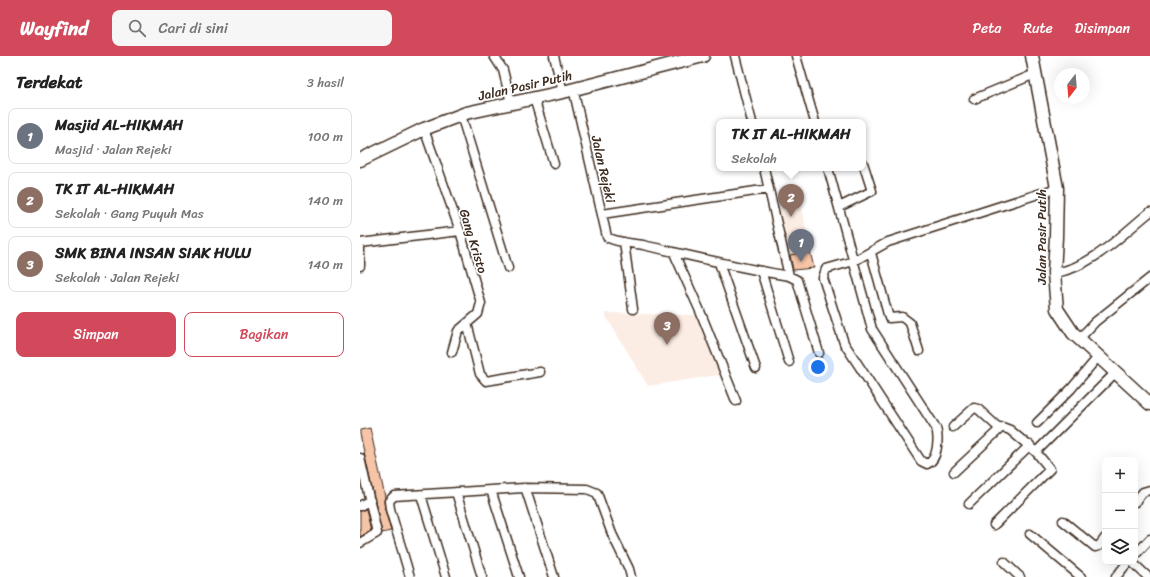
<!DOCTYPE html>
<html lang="id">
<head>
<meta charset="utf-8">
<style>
  :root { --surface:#fff; --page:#f6f6f6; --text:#222; --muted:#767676; --line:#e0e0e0; --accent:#d1495b }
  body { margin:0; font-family:Sriracha,sans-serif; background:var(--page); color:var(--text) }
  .controls { position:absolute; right:12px; bottom:12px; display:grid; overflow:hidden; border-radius:8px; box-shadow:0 4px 16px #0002 }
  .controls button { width:36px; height:36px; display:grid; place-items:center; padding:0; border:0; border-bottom:1px solid var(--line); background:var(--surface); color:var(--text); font:20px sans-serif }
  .compass { position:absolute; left:694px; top:12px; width:36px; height:36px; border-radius:50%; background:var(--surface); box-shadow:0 4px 16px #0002; rotate:196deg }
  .you { position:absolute; left:458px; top:311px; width:14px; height:14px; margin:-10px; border:3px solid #fff; border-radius:50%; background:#1a73e8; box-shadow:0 0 0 6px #1a73e833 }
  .badge { display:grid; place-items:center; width:26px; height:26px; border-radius:50%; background:var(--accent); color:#fff; font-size:13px; font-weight:700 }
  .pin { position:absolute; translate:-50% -33px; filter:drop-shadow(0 1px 2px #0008) }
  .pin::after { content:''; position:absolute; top:21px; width:14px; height:12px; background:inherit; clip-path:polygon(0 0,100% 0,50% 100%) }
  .popup { position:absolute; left:356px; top:63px; width:150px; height:52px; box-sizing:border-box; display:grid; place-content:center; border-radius:8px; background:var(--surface); filter:drop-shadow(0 1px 3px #0005); font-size:13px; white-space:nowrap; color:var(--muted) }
  .popup b { font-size:15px; color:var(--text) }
  .popup::after { content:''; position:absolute; left:50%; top:100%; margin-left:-8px; border:8px solid transparent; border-top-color:var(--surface) }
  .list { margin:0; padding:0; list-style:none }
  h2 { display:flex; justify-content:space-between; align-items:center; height:52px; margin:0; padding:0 16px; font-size:17px }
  h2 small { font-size:13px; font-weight:400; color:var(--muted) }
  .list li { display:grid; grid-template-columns:26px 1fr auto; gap:12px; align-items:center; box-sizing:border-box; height:56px; margin:0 8px 8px; padding:0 8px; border:1px solid var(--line); border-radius:8px }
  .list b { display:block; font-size:15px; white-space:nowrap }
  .list p { margin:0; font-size:13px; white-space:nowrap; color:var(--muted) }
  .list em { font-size:13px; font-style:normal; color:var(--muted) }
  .actions { display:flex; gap:8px; padding:12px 16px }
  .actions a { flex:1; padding:9px 0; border:1px solid var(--accent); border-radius:8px; text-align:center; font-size:14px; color:var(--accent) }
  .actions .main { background:var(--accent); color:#fff }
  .icon { flex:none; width:22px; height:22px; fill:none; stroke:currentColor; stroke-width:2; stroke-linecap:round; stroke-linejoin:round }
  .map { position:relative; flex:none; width:790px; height:521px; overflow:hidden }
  header { display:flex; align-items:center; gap:24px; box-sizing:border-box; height:56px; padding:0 20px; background:var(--accent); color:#fff }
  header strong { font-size:19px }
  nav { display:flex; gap:22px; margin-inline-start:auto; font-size:14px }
  .search { width:280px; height:36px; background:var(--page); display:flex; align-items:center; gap:10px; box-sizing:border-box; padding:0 14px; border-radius:8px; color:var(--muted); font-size:15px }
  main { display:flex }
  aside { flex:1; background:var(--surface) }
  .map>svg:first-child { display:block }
  .built { fill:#fcede4 }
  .building { fill:#f6c4a6; stroke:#3b2a1e }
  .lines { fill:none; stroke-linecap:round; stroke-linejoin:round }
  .minor-casing { stroke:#3b2a1e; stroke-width:11 }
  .highway-casing { stroke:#3b2a1e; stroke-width:15 }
  .minor { stroke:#fff; stroke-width:8 }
  .highway { stroke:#fff; stroke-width:12 }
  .labels { text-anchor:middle; stroke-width:3.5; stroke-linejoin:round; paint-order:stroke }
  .street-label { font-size:13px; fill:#3b2a1e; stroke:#fff }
</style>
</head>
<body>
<header>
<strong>Wayfind</strong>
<div class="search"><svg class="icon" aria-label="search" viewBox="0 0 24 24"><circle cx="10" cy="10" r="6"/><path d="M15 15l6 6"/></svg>Cari di sini</div>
<nav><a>Peta</a><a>Rute</a><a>Disimpan</a></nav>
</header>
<main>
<aside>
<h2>Terdekat<small>3 hasil</small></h2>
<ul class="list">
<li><span class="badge" style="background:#6b7280">1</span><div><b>Masjid AL-HIKMAH</b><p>Masjid · Jalan Rejeki</p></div><em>100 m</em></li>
<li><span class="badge" style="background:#8d6e63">2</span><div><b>TK IT AL-HIKMAH</b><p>Sekolah · Gang Puyuh Mas</p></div><em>140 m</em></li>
<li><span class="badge" style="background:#8d6e63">3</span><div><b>SMK BINA INSAN SIAK HULU</b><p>Sekolah · Jalan Rejeki</p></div><em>140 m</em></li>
</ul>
<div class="actions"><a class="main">Simpan</a><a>Bagikan</a></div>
</aside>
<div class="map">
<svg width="790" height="521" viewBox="0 0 790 521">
  <rect width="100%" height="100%" fill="#fff"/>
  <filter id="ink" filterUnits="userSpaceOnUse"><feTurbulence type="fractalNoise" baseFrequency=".025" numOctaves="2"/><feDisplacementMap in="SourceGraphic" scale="8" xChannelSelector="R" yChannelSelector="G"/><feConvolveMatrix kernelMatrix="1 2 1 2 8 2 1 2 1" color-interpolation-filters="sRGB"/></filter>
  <g filter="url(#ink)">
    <path class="built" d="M441,147L450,195L428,200L416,152Z
      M244,257L338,259L365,318L288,330Z"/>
    <path class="building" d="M450,195L454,212L433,214L430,199Z
      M10,372L25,441L24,445L25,454L31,475L22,477L0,378V374Z
      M6,453L11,474L0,481V455Z"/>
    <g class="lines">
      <g class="minor-casing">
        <path id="minor" d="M134,0L143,14L151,47
          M194,0L203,36
          M375,0L392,66
          M436,0L455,66
          M213,32L247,181C257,187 272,187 283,189C332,200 380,212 429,220L437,224L459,297
          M174,42L194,108
          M614,43L675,18
          M101,59L148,212
          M64,73L100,175L121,247L118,258L98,275L92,296
          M404,112L429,220
          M468,112L512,273L576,372C579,382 578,404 567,408L561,405L484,287L463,222L466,213L494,205L528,186L697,132
          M479,151L512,135L503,107
          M242,158L409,133
          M264,186L273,253
          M0,187L100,175
          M314,197L340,255L376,345
          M511,197L529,262L542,261L550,267L559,295
          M359,207L396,312
          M0,210V187
          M401,215L429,306
          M694,217C731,212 761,179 790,156
          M107,267L120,318L126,325L180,316
          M719,283L735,266L790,222
          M677,367L711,333L738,301
          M593,371L614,352L618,353L640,373
          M0,402L17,477L0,487
          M594,416L642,371L650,374L676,396L755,317
          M164,432L166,434L194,521
          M131,434L159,521
          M96,436L122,521
          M61,439L86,521
          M775,446L783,436L790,434
          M609,448L670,389
          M0,450L10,444
          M703,465L735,491L739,490L745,482
          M634,469L690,413L676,396
          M670,478L721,521
          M775,499L790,483
          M644,506L660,521
          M772,506L788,521
          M50,521L30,453L29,445L34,440L164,432L227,433L237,437L252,478L269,513L271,521
          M756,521L768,506"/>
      </g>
      <g class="highway-casing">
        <path id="highway" d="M672,0L697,132L696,181L694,217L697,253L713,277L790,348
          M0,104L64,73L106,57L203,36L343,0"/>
      </g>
      <use href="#minor" class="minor"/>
      <use href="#highway" class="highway"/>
    </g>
  </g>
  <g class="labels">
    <g class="street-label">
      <text transform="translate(165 29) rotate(-13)" y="5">Jalan Pasir Putih</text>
      <text transform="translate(244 113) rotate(77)" y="5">Jalan Rejeki</text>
      <text transform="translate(681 181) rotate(-90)" y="5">Jalan Pasir Putih</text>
      <text transform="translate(114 185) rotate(73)" y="5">Gang Kristo</text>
    </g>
  </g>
</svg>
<div class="controls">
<button>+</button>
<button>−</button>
<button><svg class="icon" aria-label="layers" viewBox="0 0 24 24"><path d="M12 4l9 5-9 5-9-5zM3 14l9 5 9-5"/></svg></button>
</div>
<svg class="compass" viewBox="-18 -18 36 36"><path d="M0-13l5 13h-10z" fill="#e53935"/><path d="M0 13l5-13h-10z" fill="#767676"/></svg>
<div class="you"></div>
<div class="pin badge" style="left:441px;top:206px;background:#6b7280">1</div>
<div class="pin badge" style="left:431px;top:161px;background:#8d6e63">2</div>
<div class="popup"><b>TK IT AL-HIKMAH</b>Sekolah</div>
<div class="pin badge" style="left:307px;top:289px;background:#8d6e63">3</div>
</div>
</main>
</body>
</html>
